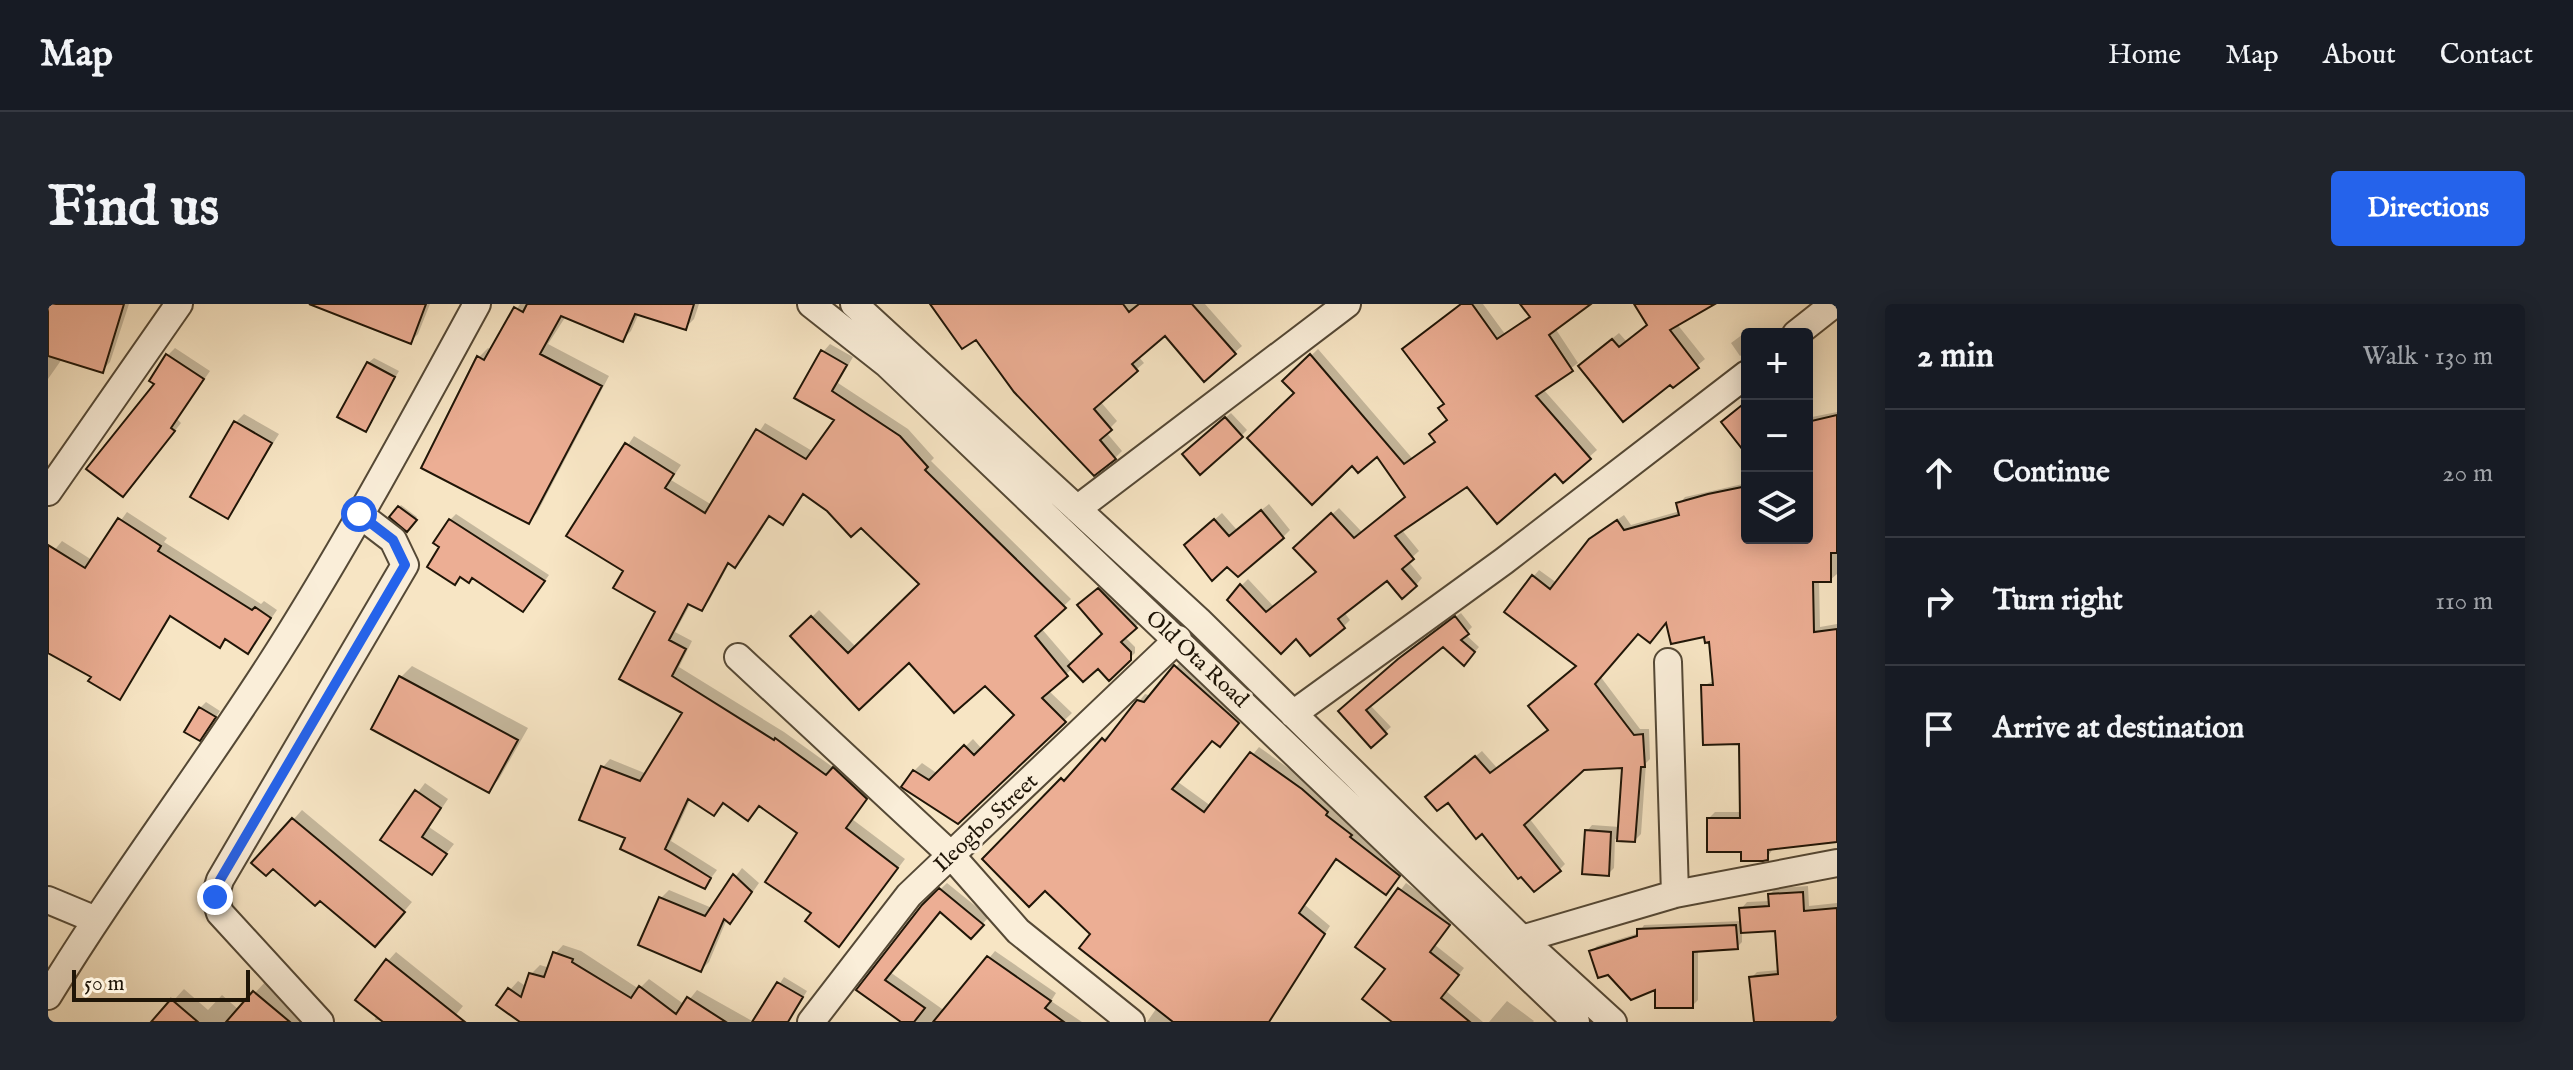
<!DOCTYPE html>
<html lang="en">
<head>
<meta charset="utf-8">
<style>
  :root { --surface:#171b24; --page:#20242c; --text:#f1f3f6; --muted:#9ea1a6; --line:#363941; --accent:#2563eb }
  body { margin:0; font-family:"IM FELL English",serif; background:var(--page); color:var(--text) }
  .controls { position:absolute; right:24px; top:24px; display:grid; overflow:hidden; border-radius:8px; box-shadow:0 4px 20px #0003 }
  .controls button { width:72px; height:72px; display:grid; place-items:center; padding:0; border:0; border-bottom:2px solid var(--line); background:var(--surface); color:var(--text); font:40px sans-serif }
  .scale { position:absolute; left:24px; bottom:20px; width:178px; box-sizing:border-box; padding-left:8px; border:4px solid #1f1507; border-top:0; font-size:22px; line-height:28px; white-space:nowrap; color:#1f1507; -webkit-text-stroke:6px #faeed9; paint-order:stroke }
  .stop { position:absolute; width:24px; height:24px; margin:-18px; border:6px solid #2563eb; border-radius:50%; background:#fff }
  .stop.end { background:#2563eb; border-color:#fff; box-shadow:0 2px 8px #0008 }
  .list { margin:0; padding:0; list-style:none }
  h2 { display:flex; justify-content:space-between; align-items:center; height:104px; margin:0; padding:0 32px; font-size:34px }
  h2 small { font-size:26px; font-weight:400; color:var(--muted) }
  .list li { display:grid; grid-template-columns:52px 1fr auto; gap:24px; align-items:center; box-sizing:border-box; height:128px; padding:0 32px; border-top:2px solid var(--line) }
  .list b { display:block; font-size:30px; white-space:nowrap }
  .list em { font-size:26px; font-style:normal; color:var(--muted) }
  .icon { flex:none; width:44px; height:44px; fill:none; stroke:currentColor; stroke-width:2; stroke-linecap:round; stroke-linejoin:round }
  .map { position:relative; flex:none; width:1789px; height:718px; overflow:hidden; border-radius:8px }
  header { display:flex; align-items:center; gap:48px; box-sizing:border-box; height:112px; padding:0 40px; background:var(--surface); border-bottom:2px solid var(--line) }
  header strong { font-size:38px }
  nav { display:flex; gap:44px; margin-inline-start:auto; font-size:28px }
  .intro { display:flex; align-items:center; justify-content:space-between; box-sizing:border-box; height:192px; padding:0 48px }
  h1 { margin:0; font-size:56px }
  .button { padding:20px 36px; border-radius:8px; background:var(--accent); color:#fff; font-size:28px; font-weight:700 }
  main { display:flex; gap:48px; padding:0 48px }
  aside { flex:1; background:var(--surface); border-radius:8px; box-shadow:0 4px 20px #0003 }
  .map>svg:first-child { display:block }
  .shadow { fill:#0003 }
  .building { fill:#ecae94; stroke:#1f1507; stroke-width:2 }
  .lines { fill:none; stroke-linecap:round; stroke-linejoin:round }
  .minor-casing { stroke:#554936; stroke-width:30 }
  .minor { stroke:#faeed9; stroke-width:26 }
  .route { stroke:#2563eb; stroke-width:10 }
  .labels { text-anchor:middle; stroke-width:6; stroke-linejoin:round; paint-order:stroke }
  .street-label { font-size:22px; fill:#1f1507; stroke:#faeed9 }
</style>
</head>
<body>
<header>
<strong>Map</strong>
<nav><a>Home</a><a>Map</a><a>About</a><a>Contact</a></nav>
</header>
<div class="intro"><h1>Find us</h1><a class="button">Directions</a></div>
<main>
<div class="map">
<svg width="1789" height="718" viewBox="0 0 1789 718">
  <rect width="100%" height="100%" fill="#f7e5c4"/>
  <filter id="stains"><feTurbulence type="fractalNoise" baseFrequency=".0025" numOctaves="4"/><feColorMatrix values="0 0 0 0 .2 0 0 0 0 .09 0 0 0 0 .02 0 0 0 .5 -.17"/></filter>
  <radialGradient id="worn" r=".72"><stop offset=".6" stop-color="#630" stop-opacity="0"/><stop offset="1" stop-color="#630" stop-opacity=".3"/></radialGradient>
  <path class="shadow" d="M0,0H81L62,58L54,67L14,55L0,75Z
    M293,0H382L370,30L362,38Z
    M472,0H651L646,15L637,24L591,9L583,27L574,36L518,12L500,40L561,72L489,209L480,218L431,53L440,44L444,46Z
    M884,0H1157L1194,42L1157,75L1117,30L1090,52L1096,59L1052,97L1069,117L1058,128L1074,147L1067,154H1028L968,86L928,33Z
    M1414,0H1435L1457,30L1483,11L1475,0H1539L1507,24L1532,62L1530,59L1495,85L1549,146L1515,176L1507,167L1419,180L1353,225L1371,247L1360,257L1374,274L1368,281L1339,274L1296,308L1302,316L1296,322L1248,332L1233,347L1193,282L1200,275L1226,303L1270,267L1255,237L1291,204L1314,228L1359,192L1329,150L1237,77L1270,45L1364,154L1389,137L1401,116L1398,99Z
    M1589,0H1662L1629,20L1657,55L1625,82L1539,55L1571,29L1579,38L1601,20Z
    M1702,25L1705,30H1699V47L1692,52L1683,39Z
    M782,40L805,53L790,79L860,125L886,154L883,157L1023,295L993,324L1024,360L1057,330L1037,297L1056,280L1093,318L1076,332L1087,343V349L1061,374L1050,362L1025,364L1000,386L1024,409L910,518L866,467L874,459L890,470L925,435L934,445L969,411L937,379L861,356L811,403L745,332L771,306L808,343L874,280L813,221L781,206L757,189L734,218L723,211L695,254L687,262L682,258L661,297L654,304L643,299L627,328L644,337L631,363L736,428L786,464L793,457L825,486L804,515L857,555L798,632L766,608L752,529L712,501L676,498L665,510L643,494L623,537L669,566L657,582L579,533L555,463L562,455L599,470L637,408L574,374L609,308L577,266L521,231L586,132L633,161L623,176L664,201L717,119L766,148L789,115L775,48Z
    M127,44L162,67L129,115L133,119L83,183L108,79L120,51Z
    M326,54L351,67L317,126L320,59Z
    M1699,98V165L1690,136Z
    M1789,108V270L1782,276H1771L1772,323L1789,320V532L1726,543L1719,554L1695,546L1661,514L1667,508H1694L1693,438L1655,382L1667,376L1663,336L1619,316L1590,328L1552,372L1592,425H1601L1602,455L1598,459L1593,530L1587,536L1567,535L1566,564L1560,570L1539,527L1544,521L1572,523L1576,462L1536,464L1481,514L1517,560L1511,566L1435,528L1386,486L1434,447L1450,465L1502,425L1530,361L1485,273L1491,266L1509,279L1550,229L1576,211L1583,221L1632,207L1631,200L1637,193L1699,179V234H1759V114Z
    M1183,109L1199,126L1193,132L1142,145Z
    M196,110L231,130L179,212L188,118Z
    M1221,200L1242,226L1235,233L1146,234L1174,209L1189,226Z
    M353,201L369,213L359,226L344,213Z
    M79,208L119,234L116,238L213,300L216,297L229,306L200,348L179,334L172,341L124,311L71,394L45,372L0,347V254L14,237L44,256Z
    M408,210L501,271L481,300L425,272H413L407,279L402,216Z
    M1413,309L1424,323L1417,330L1431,343L1416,360L1395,340L1322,401L1343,423L1323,441L1297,403L1357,350Z
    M1134,356L1197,411L1178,434L1165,435L1130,478L1163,502L1211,443L1261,479L1285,500L1283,503L1310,523L1307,526L1358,565L1344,582L1289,554L1257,601L1282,622L1221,718H1099L1110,702L1045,630L997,584L936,555L1062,429L1064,431L1097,390L1103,392Z
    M364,362L480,424L451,475L440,487L325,424L353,373Z
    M158,398L172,407L157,429L152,404Z
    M377,479L400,495L381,523L406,540L384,568L335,535Z
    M254,506L364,598L336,631L226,563L206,559Z
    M694,564L711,579L690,609L682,617L679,615L661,658L653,666L613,594L621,586L664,604Z
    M899,579L941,613L923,632L892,606L842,668L897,707L947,647L1008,689L1003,697L1034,718H857L811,686L875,602Z
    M1358,579L1407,614L1387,641L1416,664L1398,687L1435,718H1344L1340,664L1310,643Z
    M1760,582L1761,602L1789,599V708L1767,718H1707L1703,674L1709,668L1731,666L1729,625L1694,627V638L1689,643L1650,645V696L1644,702L1544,647L1549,642L1591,629L1596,621L1694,617L1693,605L1699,598L1722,597V590L1728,584Z
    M515,641L533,647L591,685L601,675L637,701L649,686L706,718H476L462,686L470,677L479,683L483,670L492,661L502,664L507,650Z
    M348,648L415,702L402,718L327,716L340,657Z
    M736,673L759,687L740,718H707Z
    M218,677L265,718H106L136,685L160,706L174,691L191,706Z
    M1459,697L1486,717L1485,718H1441Z"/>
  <path class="building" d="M0,0H76L55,69L0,52Z
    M261,0H378L363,40Z
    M479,0H646L638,26L587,10L575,38L513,12L492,50L554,82L481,220L373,164L429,52L436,56L466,3L475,8Z
    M882,0H1075L1081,8L1091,0H1144L1188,50L1156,78L1117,32L1084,60L1090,67L1046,105L1064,126L1052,136L1068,155L1046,172L966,88L928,36L914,45Z
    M1413,0H1424L1449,35L1482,13L1472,0H1543L1501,31L1525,67L1488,92L1543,155L1515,179L1507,170L1449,220L1419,183L1347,232L1366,255L1354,265L1369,282L1354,295L1339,277L1290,315L1297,324L1262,352L1248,335L1233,350L1179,296L1192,280L1218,308L1268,268L1245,244L1283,209L1306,234L1357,193L1329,153L1310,169L1304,162L1264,201L1199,134L1246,89L1234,77L1262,50L1356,160L1387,138L1381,130L1399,116L1390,104L1396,100L1354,45Z
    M1586,0H1667L1622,26L1651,64L1625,84L1622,81L1575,118L1530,62L1564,35L1571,43L1599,21Z
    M773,46L799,61L784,87L852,132L880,163L877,166L1018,304L987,332L1020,372L994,394L1018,418L910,520L853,483L865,466L881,476L916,441L926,451L966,411L937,382L906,409L861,359L811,406L742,332L763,312L800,349L871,280L813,224L803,233L779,207L755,190L735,221L721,212L687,264L680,259L654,307L640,300L621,336L638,345L624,372L726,436L727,434L778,471L785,463L819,495L798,524L850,564L791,643L757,617L763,609L717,578L749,529L711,502L700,517L675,499L666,512L640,495L617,545L663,574L657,585L572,545L577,534L531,516L553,462L592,477L634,409L571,375L607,308L565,284L575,267L518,232L577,139L626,170L617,184L657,209L708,125L758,155L786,116L746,94Z
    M118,50L156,75L123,124L127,127L75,193L38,165L106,80L101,77Z
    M319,58L347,73L318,128L289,113Z
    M1699,97V151L1673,118Z
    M1789,111V249H1783V278H1765L1766,328L1789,325V538L1720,546V556L1715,557H1693V548H1659V514H1692L1691,440L1655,441L1653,381H1665L1661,338L1657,339L1656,333L1623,340L1618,319L1602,339L1590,330L1547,380L1586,431L1595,430L1597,463H1593L1587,538L1569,537L1574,464L1536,466L1476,521L1513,567L1486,588L1473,573L1470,575L1434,530L1428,535L1400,499L1389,507L1377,493L1427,452L1442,469L1500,426L1480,402L1528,362L1456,308L1484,271L1502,285L1541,235L1569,216L1576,226L1631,211L1628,199L1660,190L1699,182V234H1759V118Z
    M1177,113L1195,133L1152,171L1134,150Z
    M186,117L224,139L180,215L142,193Z
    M350,202L369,216L359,228L341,213Z
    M1213,206L1236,234L1190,273L1179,263L1164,277L1136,241L1166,215L1181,232Z
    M70,214L113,242L110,247L204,306L207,303L223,314L200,350L177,335L172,344L122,312L72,396L40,377L43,373L0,349V241L37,264Z
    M401,215L497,277L475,308L424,274L421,279L412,273L407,281L379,263L391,243L385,239Z
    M1050,284L1089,324L1073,338L1083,348V356L1061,377L1050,365L1035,378L1020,362L1054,330L1029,301Z
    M1407,312L1421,330L1413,336L1427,348L1416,362L1395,343L1318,406L1339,430L1323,444L1290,407L1350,355Z
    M1126,361L1191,419L1172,443L1164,437L1124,485L1156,508L1202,448L1254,485L1280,508L1278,511L1304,531L1302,533L1352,572L1338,591L1288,555L1251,609L1277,630L1221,718H1125L1031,644L1042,630L997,587L981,603L934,555L1013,474L1016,477L1054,434L1057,437L1089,396L1096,398Z
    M351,372L470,436L441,489L323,425Z
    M151,403L168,413L152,437L136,428Z
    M367,486L393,504L374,533L399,550L384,571L332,536Z
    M244,514L357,608L327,643L272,597L267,602L225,565L218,572L203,559Z
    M1537,526L1563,528L1561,572L1534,570Z
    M685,570L704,588L682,620L676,615L653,668L590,641L611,593L657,612Z
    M891,584L936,621L923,635L892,608L837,676L877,704L866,718H853L808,686L874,601Z
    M1350,584L1402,621L1382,648L1411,671L1393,694L1422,718H1344L1314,695L1337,665L1307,643Z
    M1755,588L1756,607L1789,604V718H1706L1701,673L1730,670L1727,627L1693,629L1691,604L1721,602L1720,590Z
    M1688,621L1690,645L1645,648V704H1607V686L1583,696L1560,671L1550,674L1541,647L1589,632V625Z
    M505,648L525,655L524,658L583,694L591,682L628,710L639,693L678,718H472L448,701L460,684L473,693L481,669L496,673Z
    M939,652L1003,697L997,704L1016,718H885Z
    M338,655L417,718H335L307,696Z
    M729,678L755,693L740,718H704Z
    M205,687L242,718H178Z
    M123,695L150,718H103Z"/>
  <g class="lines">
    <g class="minor-casing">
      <path id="minor" d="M763,0L839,60L1528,718
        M806,0L1150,316L1474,635L1565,718
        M1748,30L1786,0
        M0,188L131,0
        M1029,205L1299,0
        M690,353L902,550L970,627L1083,718
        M1620,358L1627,590
        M1245,410L1456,257L1699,70
        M0,596L48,616
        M1474,635L1627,590L1789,559
        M0,692C72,574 156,465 230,348C301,236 365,117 429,0
        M272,718L172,609L167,593L172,576L357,261L345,236L311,210
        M763,718L861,591L1130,335"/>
    </g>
    <use href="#minor" class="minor"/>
  </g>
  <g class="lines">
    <path class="route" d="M167,593L172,576L357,261L345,236L311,210"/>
  </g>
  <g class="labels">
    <g class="street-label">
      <text transform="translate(1150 354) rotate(43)" y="8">Old Ota Road</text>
      <text transform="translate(937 518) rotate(-43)" y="8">Ileogbo Street</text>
    </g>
  </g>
  <rect width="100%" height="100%" filter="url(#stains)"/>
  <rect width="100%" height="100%" fill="url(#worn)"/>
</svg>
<div class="controls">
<button>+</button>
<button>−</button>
<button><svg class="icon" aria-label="layers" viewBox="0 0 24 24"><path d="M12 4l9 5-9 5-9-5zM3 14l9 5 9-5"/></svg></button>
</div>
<div class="scale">50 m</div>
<div class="stop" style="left:311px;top:210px"></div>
<div class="stop end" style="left:167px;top:593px"></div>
</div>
<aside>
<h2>2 min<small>Walk · 130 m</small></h2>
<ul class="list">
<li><svg class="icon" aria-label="ahead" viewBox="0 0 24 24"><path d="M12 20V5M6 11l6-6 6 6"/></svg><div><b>Continue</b></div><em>20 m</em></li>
<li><svg class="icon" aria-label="right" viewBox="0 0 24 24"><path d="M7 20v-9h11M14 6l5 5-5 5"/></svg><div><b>Turn right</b></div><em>110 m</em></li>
<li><svg class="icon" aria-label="arrive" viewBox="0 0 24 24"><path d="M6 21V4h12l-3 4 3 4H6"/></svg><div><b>Arrive at destination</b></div></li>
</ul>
</aside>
</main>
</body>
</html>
